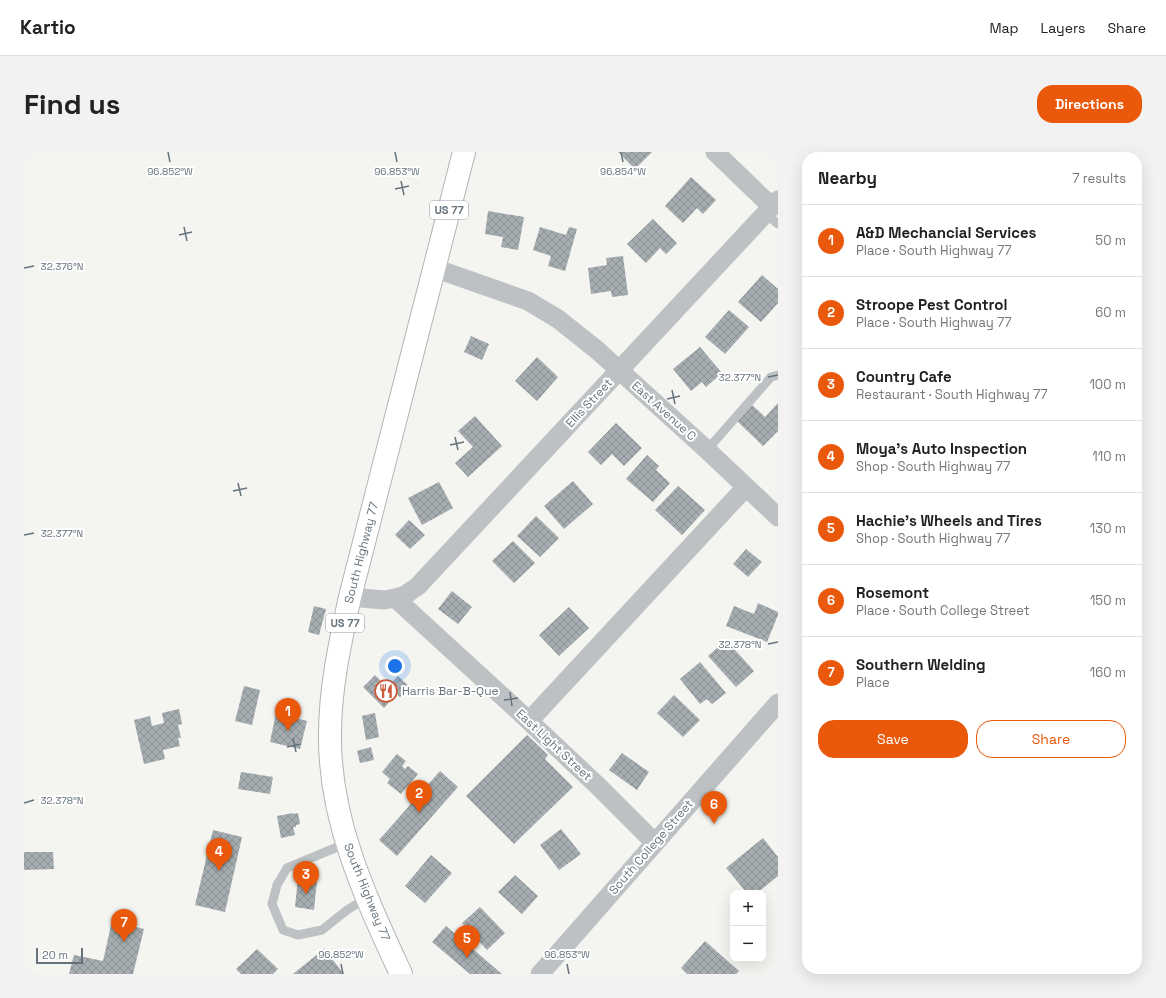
<!DOCTYPE html>
<html lang="en">
<head>
<meta charset="utf-8">
<style>
  :root { --surface:#fff; --page:#f2f2f2; --text:#222; --muted:#767676; --line:#e0e0e0; --accent:#ea580c }
  body { margin:0; font-family:"Space Grotesk",sans-serif; background:var(--page); color:var(--text) }
  .controls { position:absolute; right:12px; bottom:12px; display:grid; overflow:hidden; border-radius:8px; box-shadow:0 4px 16px #0002 }
  .controls button { width:36px; height:36px; display:grid; place-items:center; padding:0; border:0; border-bottom:1px solid var(--line); background:var(--surface); color:var(--text); font:20px sans-serif }
  .scale { position:absolute; left:12px; bottom:10px; width:47px; box-sizing:border-box; padding-left:4px; border:2px solid #66737d; border-top:0; font-size:11px; line-height:14px; white-space:nowrap; color:#66737d; -webkit-text-stroke:3px #fff; paint-order:stroke }
  .you { position:absolute; left:371px; top:514px; width:14px; height:14px; margin:-10px; border:3px solid #fff; border-radius:50%; background:#1a73e8; box-shadow:0 0 0 6px #1a73e833 }
  .badge { display:grid; place-items:center; width:26px; height:26px; border-radius:50%; background:var(--accent); color:#fff; font-size:13px; font-weight:700 }
  .pin { position:absolute; translate:-50% -33px; filter:drop-shadow(0 1px 2px #0008) }
  .pin::after { content:''; position:absolute; top:21px; width:14px; height:12px; background:inherit; clip-path:polygon(0 0,100% 0,50% 100%) }
  .list { margin:0; padding:0; list-style:none }
  h2 { display:flex; justify-content:space-between; align-items:center; height:52px; margin:0; padding:0 16px; font-size:17px }
  h2 small { font-size:13px; font-weight:400; color:var(--muted) }
  .list li { display:grid; grid-template-columns:26px 1fr auto; gap:12px; align-items:center; box-sizing:border-box; height:72px; padding:0 16px; border-top:1px solid var(--line) }
  .list b { display:block; font-size:15px; white-space:nowrap }
  .list p { margin:0; font-size:13px; white-space:nowrap; color:var(--muted) }
  .list em { font-size:13px; font-style:normal; color:var(--muted) }
  .actions { display:flex; gap:8px; padding:12px 16px }
  .actions a { flex:1; padding:9px 0; border:1px solid var(--accent); border-radius:16px; text-align:center; font-size:14px; color:var(--accent) }
  .actions .main { background:var(--accent); color:#fff }
  .map { position:relative; flex:none; width:754px; height:822px; overflow:hidden; border-radius:16px }
  header { display:flex; align-items:center; gap:24px; box-sizing:border-box; height:56px; padding:0 20px; background:var(--surface); border-bottom:1px solid var(--line) }
  header strong { font-size:19px }
  nav { display:flex; gap:22px; margin-inline-start:auto; font-size:14px }
  .intro { display:flex; align-items:center; justify-content:space-between; box-sizing:border-box; height:96px; padding:0 24px }
  h1 { margin:0; font-size:28px }
  .button { padding:10px 18px; border-radius:16px; background:var(--accent); color:#fff; font-size:14px; font-weight:700 }
  main { display:flex; gap:24px; padding:0 24px }
  aside { flex:1; background:var(--surface); border-radius:16px; box-shadow:0 4px 16px #0002 }
  .map>svg:first-child { display:block }
  .building { fill:url(#building-cross-hatch) }
  .lines { fill:none; stroke-linecap:round; stroke-linejoin:round }
  .primary-casing { stroke:#b1b5b7; stroke-width:24 }
  .lane { stroke:#bdc1c3; stroke-width:9 }
  .street { stroke:#bdc1c3; stroke-width:19 }
  .primary { stroke:#fff; stroke-width:22 }
  .ticks { fill:none; stroke:#66737d; stroke-width:1.5 }
  .labels { text-anchor:middle; stroke-width:4; stroke-linejoin:round; paint-order:stroke }
  .shield { fill:#fff; stroke:#949da4; stroke-width:1 }
  .shield-label { font-size:11px; font-weight:bold; fill:#66737d }
  .street-label { font-size:12px; fill:#66737d; stroke:#fff }
  .poi-label { font-size:12px; fill:#66737d; stroke:#fff; text-anchor:start }
  .ticks-label { font-size:10px; text-anchor:middle; fill:#66737d; stroke:#fff; stroke-width:4; stroke-linejoin:round; paint-order:stroke }
</style>
</head>
<body>
<header>
<strong>Kartio</strong>
<nav><a>Map</a><a>Layers</a><a>Share</a></nav>
</header>
<div class="intro"><h1>Find us</h1><a class="button">Directions</a></div>
<main>
<div class="map">
<svg width="754" height="822" viewBox="0 0 754 822">
  <defs>
    <pattern id="building-cross-hatch" width="8" height="8" patternUnits="userSpaceOnUse"><rect width="8" height="8" fill="#a6adb1"/><path d="M0 0l8 8M0 8l8-8" fill="none" stroke="#8b9195"/></pattern>
  </defs>
  <rect width="100%" height="100%" fill="#f4f4f0"/>
  <path class="building" d="M594,0H628L611,17Z
    M667,25L692,48L679,62L673,56L659,71L641,54Z
    M464,59L500,65L494,98L477,95L479,85L461,82Z
    M629,67L653,91L642,102L636,96L622,111L603,92Z
    M516,75L542,83L545,75L553,77L541,119L524,114L527,104L509,98Z
    M599,104L604,143L588,145L587,139L567,142L564,116L583,113L582,106Z
    M738,123L754,137V151L737,170L714,150Z
    M705,158L725,175L701,202L681,185Z
    M447,184L465,192L458,208L440,200Z
    M676,195L698,221L682,235L678,230L667,239L649,217Z
    M513,205L534,225L513,249L491,229Z
    M754,251V279L739,294L713,269L728,253L741,265Z
    M451,264L478,294L444,325L431,311L449,295L434,279Z
    M592,271L618,296L600,314L588,302L577,313L564,300Z
    M623,303L635,314L632,318L646,331L629,350L602,327Z
    M549,329L569,352L540,377L520,354Z
    M415,330L429,356L398,373L384,346Z
    M654,334L681,358L658,383L631,358Z
    M512,364L535,386L516,405L493,384Z
    M385,368L401,383L386,397L371,383Z
    M489,389L511,411L490,431L468,409Z
    M722,397L738,410L724,425L709,412Z
    M428,439L448,455L434,472L414,457Z
    M734,451L754,460V463L743,490L702,474L710,454L730,462Z
    M290,454L302,457L295,483L284,480Z
    M545,455L565,476L535,504L515,483Z
    M702,488L730,519L712,535L684,504Z
    M676,510L702,541L688,552L683,547L676,552L656,527Z
    M351,523L363,535L374,524L386,535L376,545L373,542L360,556L339,535Z
    M220,534L236,538L228,573L211,569Z
    M650,543L676,568L659,585L633,561Z
    M155,557L158,572L154,573L157,586H154L156,594L139,598L141,607L120,612L110,568L126,564L128,574L140,571L138,561Z
    M252,561L283,569L276,597L246,590Z
    M351,561L355,585L342,588L338,564Z
    M503,583L524,603L521,607L549,635L490,692L442,644Z
    M347,595L350,608L336,611L333,599Z
    M598,601L625,620L613,638L585,618Z
    M373,602L382,609L378,614L381,617L384,614L394,622L377,642L363,631L366,627L358,620Z
    M416,619L434,635L373,704L355,688Z
    M217,620L249,625L246,642L214,637Z
    M269,661V662L274,661L276,672L272,673V675H269L271,683L257,686L253,664Z
    M537,677L557,702L535,718L516,693Z
    M189,678L218,685L201,760L171,753Z
    M739,686L754,705V724L733,741H723L702,716Z
    M0,700H29L30,717L0,718Z
    M407,703L428,721L401,751L381,734Z
    M491,723L514,744L498,762L474,740Z
    M274,726L293,728L290,758L271,755Z
    M456,755L481,781L463,798L438,771Z
    M88,769L120,777L109,822H45L50,803L79,809Z
    M422,774L478,822H446L408,790Z
    M681,789L715,819L712,822H663L657,816Z
    M233,797L254,817L249,822H217L212,817Z
    M300,797L320,822H269Z"/>
  <g class="lines">
    <g class="primary-casing">
      <g id="primary">
        <path id="s1" d="M377,822C342,746 305,669 306,583C306,536 316,491 326,445L440,0"/>
      </g>
    </g>
    <path class="lane" d="M741,61L754,72
      M683,298L747,225L754,223
      M323,691L263,716L253,733L248,752L259,778L274,783L298,778L323,758L343,746"/>
    <path class="street" d="M691,0L748,55
      M410,116L504,149L534,167L573,198L683,298L754,365
      M326,445L360,448L371,446L489,554L574,634L631,691
      M371,446L381,443L394,434L754,48
      M505,569L722,335
      M516,822L754,551"/>
    <use href="#primary" class="primary"/>
  </g>
  <path class="ticks" d="M144,0L146,10M371,0L373,10M597,0L599,10M377,29L380,43M371,37L385,34M160,75L163,89M155,83L168,80M0,116L10,114M744,225L754,223M648,238L651,252M643,247L656,244M431,285L434,298M426,293L440,290M214,331L217,344M209,339L223,336M0,383L10,381M744,492L754,490M486,540L488,554M480,548L494,546M269,586L272,600M263,595L277,592M0,651L10,648M317,812L319,822M543,812L545,822"/>
  <defs>
    <g id="restaurant-ring" transform="scale(1.15)"><circle r="9.5" fill="#fff" stroke="#cc5937" stroke-width="1.5"/><path d="M-5-6h1v4h1v-4h1v4h1v-4h1v5L-1.5 .5V6h-2V.5L-5-1ZM5-6V6H3V1.5H1.5Q1.5-4 5-6Z" fill="#cc5937"/></g>
  </defs>
  <g fill-rule="evenodd">
    <use href="#restaurant-ring" x="362" y="539"/>
  </g>
  <g class="labels">
    <g class="shield">
      <rect x="406" y="49" width="38" height="18" rx="3"/>
      <rect x="302" y="462" width="38" height="18" rx="3"/>
    </g>
    <g class="shield-label">
      <text x="425" y="62">US 77</text>
      <text x="321" y="475">US 77</text>
    </g>
    <g class="street-label">
      <text transform="translate(565 251) rotate(-47)" y="4">Ellis Street</text>
      <text transform="translate(640 259) rotate(42)" y="4">East Avenue C</text>
      <text dy="4" stroke="none"><textPath href="#s1" startOffset="437">South Highway 77</textPath></text>
      <text transform="translate(530 593) rotate(43)" y="4">East Light Street</text>
      <text transform="translate(627 695) rotate(-49)" y="4">South College Street</text>
      <text transform="translate(343 740) rotate(68)" y="4">South Highway 77</text>
    </g>
    <g class="poi-label">
      <text x="378" y="543">Harris Bar-B-Que</text>
    </g>
  </g>
  <g class="ticks-label">
    <text x="146" y="23">96.852°W</text>
    <text x="373" y="23">96.853°W</text>
    <text x="599" y="23">96.854°W</text>
    <text x="38" y="118">32.376°N</text>
    <text x="716" y="229">32.377°N</text>
    <text x="38" y="385">32.377°N</text>
    <text x="716" y="496">32.378°N</text>
    <text x="38" y="652">32.378°N</text>
    <text x="317" y="806">96.852°W</text>
    <text x="543" y="806">96.853°W</text>
  </g>
</svg>
<div class="controls">
<button>+</button>
<button>−</button>
</div>
<div class="scale">20 m</div>
<div class="you"></div>
<div class="pin badge" style="left:264px;top:579px">1</div>
<div class="pin badge" style="left:395px;top:661px">2</div>
<div class="pin badge" style="left:282px;top:742px">3</div>
<div class="pin badge" style="left:195px;top:719px">4</div>
<div class="pin badge" style="left:443px;top:806px">5</div>
<div class="pin badge" style="left:690px;top:672px">6</div>
<div class="pin badge" style="left:100px;top:790px">7</div>
</div>
<aside>
<h2>Nearby<small>7 results</small></h2>
<ul class="list">
<li><span class="badge">1</span><div><b>A&amp;D Mechancial Services</b><p>Place · South Highway 77</p></div><em>50 m</em></li>
<li><span class="badge">2</span><div><b>Stroope Pest Control</b><p>Place · South Highway 77</p></div><em>60 m</em></li>
<li><span class="badge">3</span><div><b>Country Cafe</b><p>Restaurant · South Highway 77</p></div><em>100 m</em></li>
<li><span class="badge">4</span><div><b>Moya's Auto Inspection</b><p>Shop · South Highway 77</p></div><em>110 m</em></li>
<li><span class="badge">5</span><div><b>Hachie's Wheels and Tires</b><p>Shop · South Highway 77</p></div><em>130 m</em></li>
<li><span class="badge">6</span><div><b>Rosemont</b><p>Place · South College Street</p></div><em>150 m</em></li>
<li><span class="badge">7</span><div><b>Southern Welding</b><p>Place</p></div><em>160 m</em></li>
</ul>
<div class="actions"><a class="main">Save</a><a>Share</a></div>
</aside>
</main>
</body>
</html>
